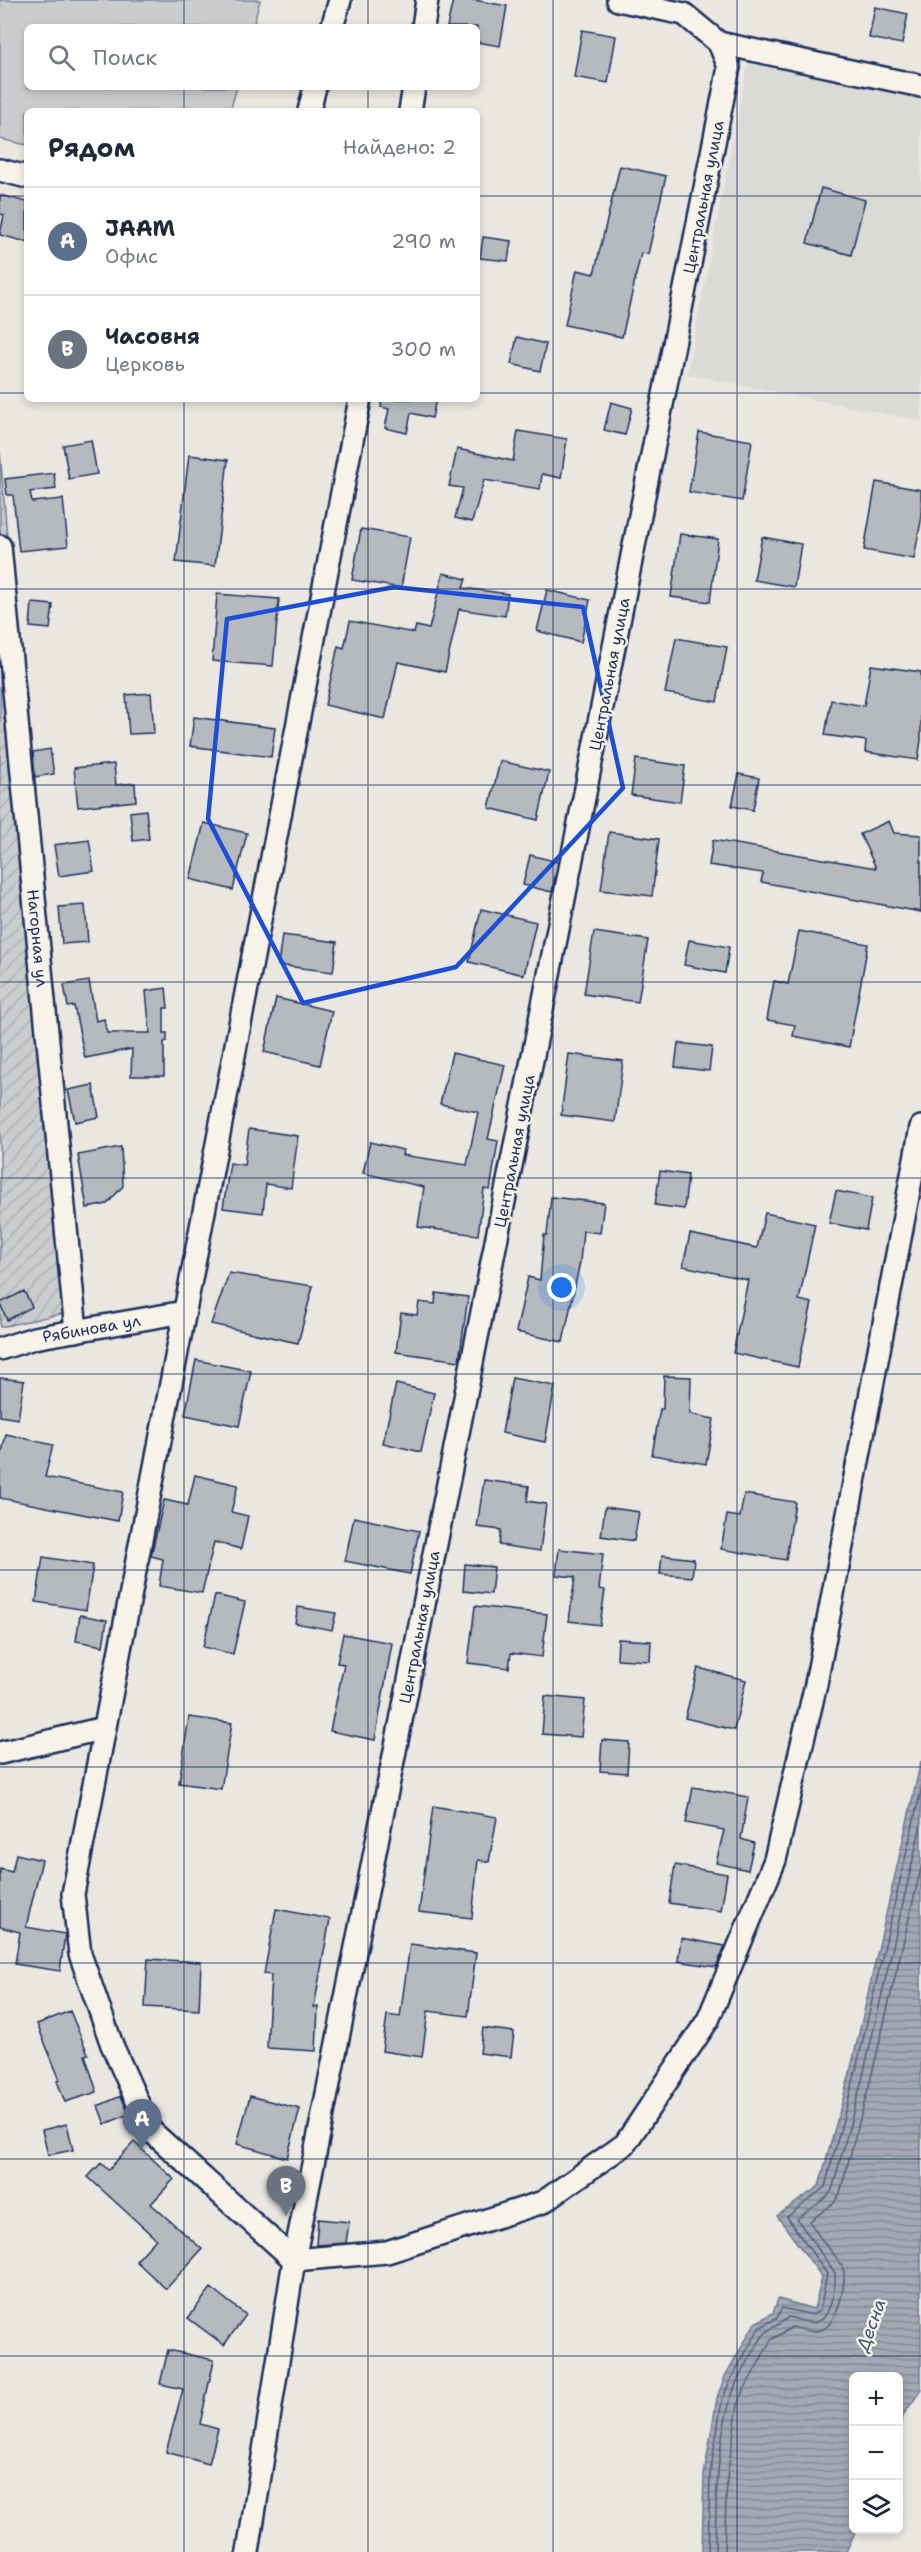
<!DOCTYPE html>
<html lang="ru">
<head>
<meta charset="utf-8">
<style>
  :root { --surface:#fff; --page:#f2f2f3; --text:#1f2937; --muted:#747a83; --line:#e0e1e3; --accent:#2563eb }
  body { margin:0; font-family:"Shantell Sans",sans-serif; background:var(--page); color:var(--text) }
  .controls { position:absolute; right:18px; bottom:18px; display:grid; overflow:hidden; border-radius:9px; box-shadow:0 3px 9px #0003 }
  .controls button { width:54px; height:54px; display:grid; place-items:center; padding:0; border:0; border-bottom:2px solid var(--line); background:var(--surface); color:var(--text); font:30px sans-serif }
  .you { position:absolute; left:562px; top:1288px; width:21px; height:21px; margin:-15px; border:4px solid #fff; border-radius:50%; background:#1a73e8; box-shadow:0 0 0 9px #1a73e833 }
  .badge { display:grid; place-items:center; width:39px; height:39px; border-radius:50%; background:var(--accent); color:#fff; font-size:20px; font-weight:700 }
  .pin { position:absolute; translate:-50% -50px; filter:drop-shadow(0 2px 3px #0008) }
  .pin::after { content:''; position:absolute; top:32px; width:21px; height:18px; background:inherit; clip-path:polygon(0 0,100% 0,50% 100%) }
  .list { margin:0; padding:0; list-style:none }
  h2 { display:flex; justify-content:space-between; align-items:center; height:78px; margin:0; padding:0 24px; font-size:26px }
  h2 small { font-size:20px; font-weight:400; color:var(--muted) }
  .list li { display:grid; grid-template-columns:39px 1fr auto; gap:18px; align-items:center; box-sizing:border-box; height:108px; padding:0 24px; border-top:2px solid var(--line) }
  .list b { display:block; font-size:22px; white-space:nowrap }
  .list p { margin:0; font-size:20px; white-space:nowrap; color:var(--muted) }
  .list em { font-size:20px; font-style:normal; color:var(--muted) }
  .icon { flex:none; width:33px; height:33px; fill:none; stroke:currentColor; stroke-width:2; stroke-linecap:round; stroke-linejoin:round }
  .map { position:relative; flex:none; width:921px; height:2552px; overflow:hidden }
  .search { position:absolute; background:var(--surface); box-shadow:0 3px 9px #0003; left:24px; top:24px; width:456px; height:66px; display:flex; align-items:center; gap:15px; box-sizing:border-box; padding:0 21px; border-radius:9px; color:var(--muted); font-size:22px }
  .panel { position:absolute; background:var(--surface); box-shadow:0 3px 9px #0003; left:24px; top:108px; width:456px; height:294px; border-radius:9px }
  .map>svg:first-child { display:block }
  .built { fill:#dadad6 }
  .green { fill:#cbcccd; stroke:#737e96; stroke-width:1.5 }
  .garden { fill:url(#garden-furrows); stroke:#737e96; stroke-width:1.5 }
  .water { fill:url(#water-rules); stroke:#6d7892; stroke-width:1.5 }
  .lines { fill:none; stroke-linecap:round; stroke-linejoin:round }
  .shore { stroke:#515f80; stroke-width:1.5 }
  .building { fill:#b6babf; stroke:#1b2f5e; stroke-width:1.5 }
  .street-casing { stroke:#1b2f5e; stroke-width:26 }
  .street { stroke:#f7f3e8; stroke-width:21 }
  .marked { fill:none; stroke:#1d4ed8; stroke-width:4.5; stroke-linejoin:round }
  .grid { fill:none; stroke:#1b2f5e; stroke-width:1.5; stroke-opacity:0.55 }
  .labels { text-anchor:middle; stroke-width:5; stroke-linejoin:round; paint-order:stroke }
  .street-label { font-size:16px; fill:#1b2f5e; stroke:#f7f3e8 }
  .water-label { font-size:18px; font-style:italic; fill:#445378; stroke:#f7f3e8 }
</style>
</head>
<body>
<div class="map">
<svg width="921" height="2552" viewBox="0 0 921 2552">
  <defs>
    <pattern id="garden-furrows" width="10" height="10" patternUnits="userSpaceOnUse" patternTransform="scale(1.5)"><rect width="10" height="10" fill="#cbcccd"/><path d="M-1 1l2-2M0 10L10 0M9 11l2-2" fill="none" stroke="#aeb0b2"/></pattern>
    <pattern id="water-rules" width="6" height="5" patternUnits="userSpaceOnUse" patternTransform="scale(1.5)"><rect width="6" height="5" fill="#a3a8b4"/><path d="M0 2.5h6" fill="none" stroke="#848996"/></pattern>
  </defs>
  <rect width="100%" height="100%" fill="#eae7e0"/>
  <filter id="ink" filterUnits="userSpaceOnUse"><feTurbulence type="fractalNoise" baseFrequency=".0167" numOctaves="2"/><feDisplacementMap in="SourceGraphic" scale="12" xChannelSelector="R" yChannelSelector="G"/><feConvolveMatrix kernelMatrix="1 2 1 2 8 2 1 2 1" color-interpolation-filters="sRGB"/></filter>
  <g filter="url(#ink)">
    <path class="built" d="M748,63L921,97V421L687,374Z"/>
    <path class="green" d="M0,0H260L253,27H27V87H237L230,111H27V145L0,139Z"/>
    <path class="garden" d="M0,451L70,1312L0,1327Z"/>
    <path class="water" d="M921,1761V2390L904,2414L899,2428L898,2376H854V2530H856L846,2552H702L704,2475L717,2398L724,2378L755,2323L773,2313L778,2299L814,2309L822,2277L777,2216L819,2186L849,2077Z"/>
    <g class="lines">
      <path class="shore" d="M708,2552L710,2475L722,2400L730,2381L759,2328L777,2318L782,2308L813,2315L820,2310L827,2274L787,2217L825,2187L854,2078L921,1790
        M715,2552C716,2502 716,2450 730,2401C736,2379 750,2355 763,2336C768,2328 781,2325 788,2317C796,2318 808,2325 817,2322C831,2318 836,2285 835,2273L797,2219L827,2197L832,2190L862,2080L921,1825
        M724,2552L727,2477L738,2404L745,2388L771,2340L792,2327C802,2329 813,2334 823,2329C837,2323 849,2280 842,2266C833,2250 817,2238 810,2221L834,2203L840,2193L870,2082L921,1868"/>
    </g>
    <path class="building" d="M453,0H474L507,6L500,46L477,42V27H447Z
      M875,7L908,14L902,44L869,38Z
      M582,30L616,36L608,83L574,77Z
      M620,166L666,176L648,254L641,253L622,337L565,325L577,270L594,274Z
      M821,188L865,200L851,255L807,243Z
      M0,195L27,202V242L0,235L4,215L0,214Z
      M483,237L511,241L508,261L480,258Z
      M517,337L546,344L540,371L511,364Z
      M382,399H436L432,418L411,413L407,433L385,428L389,409L381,407Z
      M611,402L632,408L625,435L604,430Z
      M518,431L567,439L561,478L542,474L540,489L484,480L472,522L455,518L463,488L449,486L457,449L513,461Z
      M699,432L752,441L742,501L689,492Z
      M91,440L97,474L69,479L63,445Z
      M189,455L228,460L215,566L176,562Z
      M54,473L56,489L30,492L32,502L63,499L68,546L19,551L13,495H7L5,479Z
      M876,482L921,490V521L914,559L864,550Z
      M361,529L410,537L401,588L352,580Z
      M680,534L718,539L710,602L671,597Z
      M762,537L801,544L794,587L754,580Z
      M443,573L466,579L463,588L508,594L505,616L459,609L445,672L398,662L385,719L325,705L338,646L344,648L350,621L414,633L416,626L429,629Z
      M547,590L590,600L581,642L537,631Z
      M217,594L279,599L273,666L212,661Z
      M32,603L53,605L50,629L30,627Z
      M676,638L727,647L717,702L665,693Z
      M871,665L921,672V740L918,760L865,752L866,741L825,735L831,700L864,706Z
      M151,693L154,733L129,734L126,695Z
      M194,717L275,728L271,757L190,746Z
      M50,749L54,774L35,777L33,752Z
      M636,759L685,766L680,802L631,795Z
      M500,761L549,772L538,820L489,808Z
      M114,764L116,785L135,783L136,801L78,807L74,768Z
      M739,774L759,778L753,810L732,806Z
      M146,810L149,839L133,841L130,812Z
      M889,821L894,833L921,835V912L761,882L763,873L709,865L713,840L876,868L860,834Z
      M204,823L247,833L233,890L190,879Z
      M609,832L659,839L652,896L601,890Z
      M89,840L94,871L59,876L54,845Z
      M530,855L558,862L552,892L523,885Z
      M85,905L88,942L62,944L59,907Z
      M481,909L536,922L524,975L469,962Z
      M799,931L868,944L849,1047L793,1036L795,1025L767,1020L774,981L788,984Z
      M594,932L648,940L638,1002L584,994Z
      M282,935L337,942L333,972L278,965Z
      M689,940L729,947L725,973L684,965Z
      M89,981L96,1021L104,1019L107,1033H150L146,991L166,988L168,1008H164V1033H167V1041L164,1042V1076H131L132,1049L85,1058L74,1006L68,1007L64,985Z
      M276,998L332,1011L320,1065L264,1052Z
      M678,1043L712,1047L709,1071L675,1067Z
      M452,1053L505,1065L488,1139L498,1141L490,1190L484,1189L478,1235L418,1227L424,1187L363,1173L370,1142L403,1150L402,1155L467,1165L478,1112L440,1104Z
      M569,1054L623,1061L615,1122L561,1115Z
      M93,1085L99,1117L75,1122L68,1090Z
      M249,1129L298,1136L291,1188L266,1184L263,1213L223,1208L230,1163L244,1165Z
      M121,1147L123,1186L107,1204L87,1208L78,1155Z
      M660,1171L688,1175L684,1209L655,1205Z
      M836,1191L872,1198L866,1230L829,1223Z
      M551,1197L604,1203L600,1233L583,1231L580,1262L563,1342L516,1332L528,1277L540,1280L544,1235H547Z
      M765,1213L815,1224L799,1300L812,1303L798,1367L733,1353L748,1280L683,1266L690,1234L757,1248Z
      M229,1273L313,1286L298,1343L211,1324Z
      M24,1291L32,1307L7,1320L0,1303Z
      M436,1293L468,1297L459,1361L396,1352L401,1313L417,1315L419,1302L435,1304Z
      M196,1360L251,1371L239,1426L185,1415Z
      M664,1376L691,1377L690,1414L714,1419L706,1464L652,1455L660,1409H663Z
      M0,1378L24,1381L18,1419L0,1416Z
      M512,1378L555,1386L545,1442L502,1433Z
      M396,1384L434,1393L421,1452L383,1443Z
      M6,1434L53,1445L45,1477L123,1492L118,1521L0,1498V1461Z
      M195,1475L238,1485L231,1512L248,1516L241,1549L214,1542L202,1593L159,1586L163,1559L151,1556L164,1500L188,1505Z
      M484,1480L529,1486L527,1501L546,1504L540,1551L499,1545L501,1530L477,1527Z
      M744,1494L795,1502L786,1560L721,1549L727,1515L740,1517Z
      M605,1507L639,1512L634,1541L601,1536Z
      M354,1517L419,1531L410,1574L345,1561Z
      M559,1549L603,1554L599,1589L605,1590L600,1625L569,1621L575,1577L556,1575Z
      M662,1555L694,1559L692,1577L660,1574Z
      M43,1557L93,1565L86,1610L36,1602Z
      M465,1564L494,1567L491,1594L463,1591Z
      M215,1595L245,1602L233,1654L203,1647Z
      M475,1606L547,1614L542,1657L511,1653L509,1668L468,1663Z
      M298,1607L336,1613L332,1630L295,1623Z
      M80,1615L107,1620L103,1646L76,1641Z
      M343,1634L392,1643L375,1740L330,1731L344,1664L337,1663Z
      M618,1639L651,1641L650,1661L617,1659Z
      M698,1668L746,1680L734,1730L685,1718Z
      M545,1696L585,1700L581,1737L542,1734Z
      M189,1717L232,1723L221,1789L179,1783Z
      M602,1740L629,1742L627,1773L600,1771Z
      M693,1787L748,1797L741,1839L754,1843L748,1870L716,1863L724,1830L686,1823Z
      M433,1806L497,1817L489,1862L478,1860L472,1918L419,1912Z
      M16,1854L42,1860L26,1927L65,1934L60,1971L15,1964L20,1932L0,1927V1869L12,1872Z
      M675,1865L727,1874L721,1911L669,1903Z
      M276,1909L330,1919L314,2007H318L316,2051L267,2048L271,1975L264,1974Z
      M681,1938L725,1946L716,1967L678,1961Z
      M410,1944L476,1953L468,2016L428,2011L422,2057L382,2051L387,2015L400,2017Z
      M148,1959L201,1962L199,2010L145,2007Z
      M70,2011L88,2054L85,2055L97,2092L65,2102L57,2081L60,2080L37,2024Z
      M483,2028L514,2032L511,2057L480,2053Z
      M121,2096L129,2114L105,2124L98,2106Z
      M250,2096L300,2109L287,2158L237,2144Z
      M67,2124L73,2150L48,2155L42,2130Z
      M134,2142L174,2179L151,2204L202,2249L166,2289L136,2261L156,2239L88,2177L101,2163L108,2170Z
      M318,2219L349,2222L346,2243L316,2245Z
      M211,2288L246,2315L224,2345L188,2318Z
      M168,2350L214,2360L200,2424L218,2429L209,2464L166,2452L183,2389L160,2384Z"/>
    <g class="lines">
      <g class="street-casing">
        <g id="street">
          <path d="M618,0L684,14L719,43L921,86"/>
          <path d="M332,27L340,0"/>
          <path d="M423,27L427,0"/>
          <path d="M719,43L729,67L294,2260L387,2252L543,2202L625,2144L708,2020L775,1860L816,1684L921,1127"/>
          <path d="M309,111L315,87"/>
          <path d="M410,111L414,87"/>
          <path d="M0,170L27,177"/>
          <path id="s1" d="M0,546L76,1331"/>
          <path id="s2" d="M0,1349L34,1338L184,1312"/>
          <path d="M0,1753L104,1728"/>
          <path d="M248,2552L294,2260L150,2130L112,2045L80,1954L73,1894L360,399"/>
        </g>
      </g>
      <use href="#street" class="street"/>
    </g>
  </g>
  <path class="marked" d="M394,587L583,607L623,788L456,967L303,1003L208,819L227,619Z"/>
  <path class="grid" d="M184,0V27M368,0V27M553,0V2552M737,0V2552M184,87V111M368,87V111M0,196H27M477,196H921M0,393H27M477,393H921M184,399V2552M368,399V2552M0,589H921M0,785H921M0,982H921M0,1178H921M0,1374H921M0,1570H921M0,1767H921M0,1963H921M0,2159H921M0,2356H921"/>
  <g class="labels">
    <g class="street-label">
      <text transform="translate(703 197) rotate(-79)" y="6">Центральная улица</text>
      <text transform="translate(609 674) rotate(-79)" y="6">Центральная улица</text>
      <text dy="6" stroke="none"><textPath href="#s1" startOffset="394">Нагорная ул</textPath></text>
      <text transform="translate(514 1151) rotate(-79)" y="6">Центральная улица</text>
      <text dy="6" stroke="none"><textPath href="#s2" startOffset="94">Рябинова ул</textPath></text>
      <text transform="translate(419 1627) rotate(-79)" y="6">Центральная улица</text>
    </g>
    <g class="water-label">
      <text transform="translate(871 2325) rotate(-70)" y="6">Десна</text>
    </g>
  </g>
</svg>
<div class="controls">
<button>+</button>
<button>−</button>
<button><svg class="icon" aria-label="layers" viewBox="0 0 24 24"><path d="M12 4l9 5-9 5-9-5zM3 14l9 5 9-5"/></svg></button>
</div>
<div class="you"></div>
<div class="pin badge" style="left:142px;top:2149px;background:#5c6f8a">A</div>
<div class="pin badge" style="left:286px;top:2216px;background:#6b7280">B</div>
<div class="search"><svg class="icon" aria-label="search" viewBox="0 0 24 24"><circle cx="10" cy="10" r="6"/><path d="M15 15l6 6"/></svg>Поиск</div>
<section class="panel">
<h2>Рядом<small>Найдено: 2</small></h2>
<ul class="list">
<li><span class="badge" style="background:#5c6f8a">A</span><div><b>JAAM</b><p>Офис</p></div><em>290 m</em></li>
<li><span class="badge" style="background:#6b7280">B</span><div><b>Часовня</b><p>Церковь</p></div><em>300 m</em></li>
</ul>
</section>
</div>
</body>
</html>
